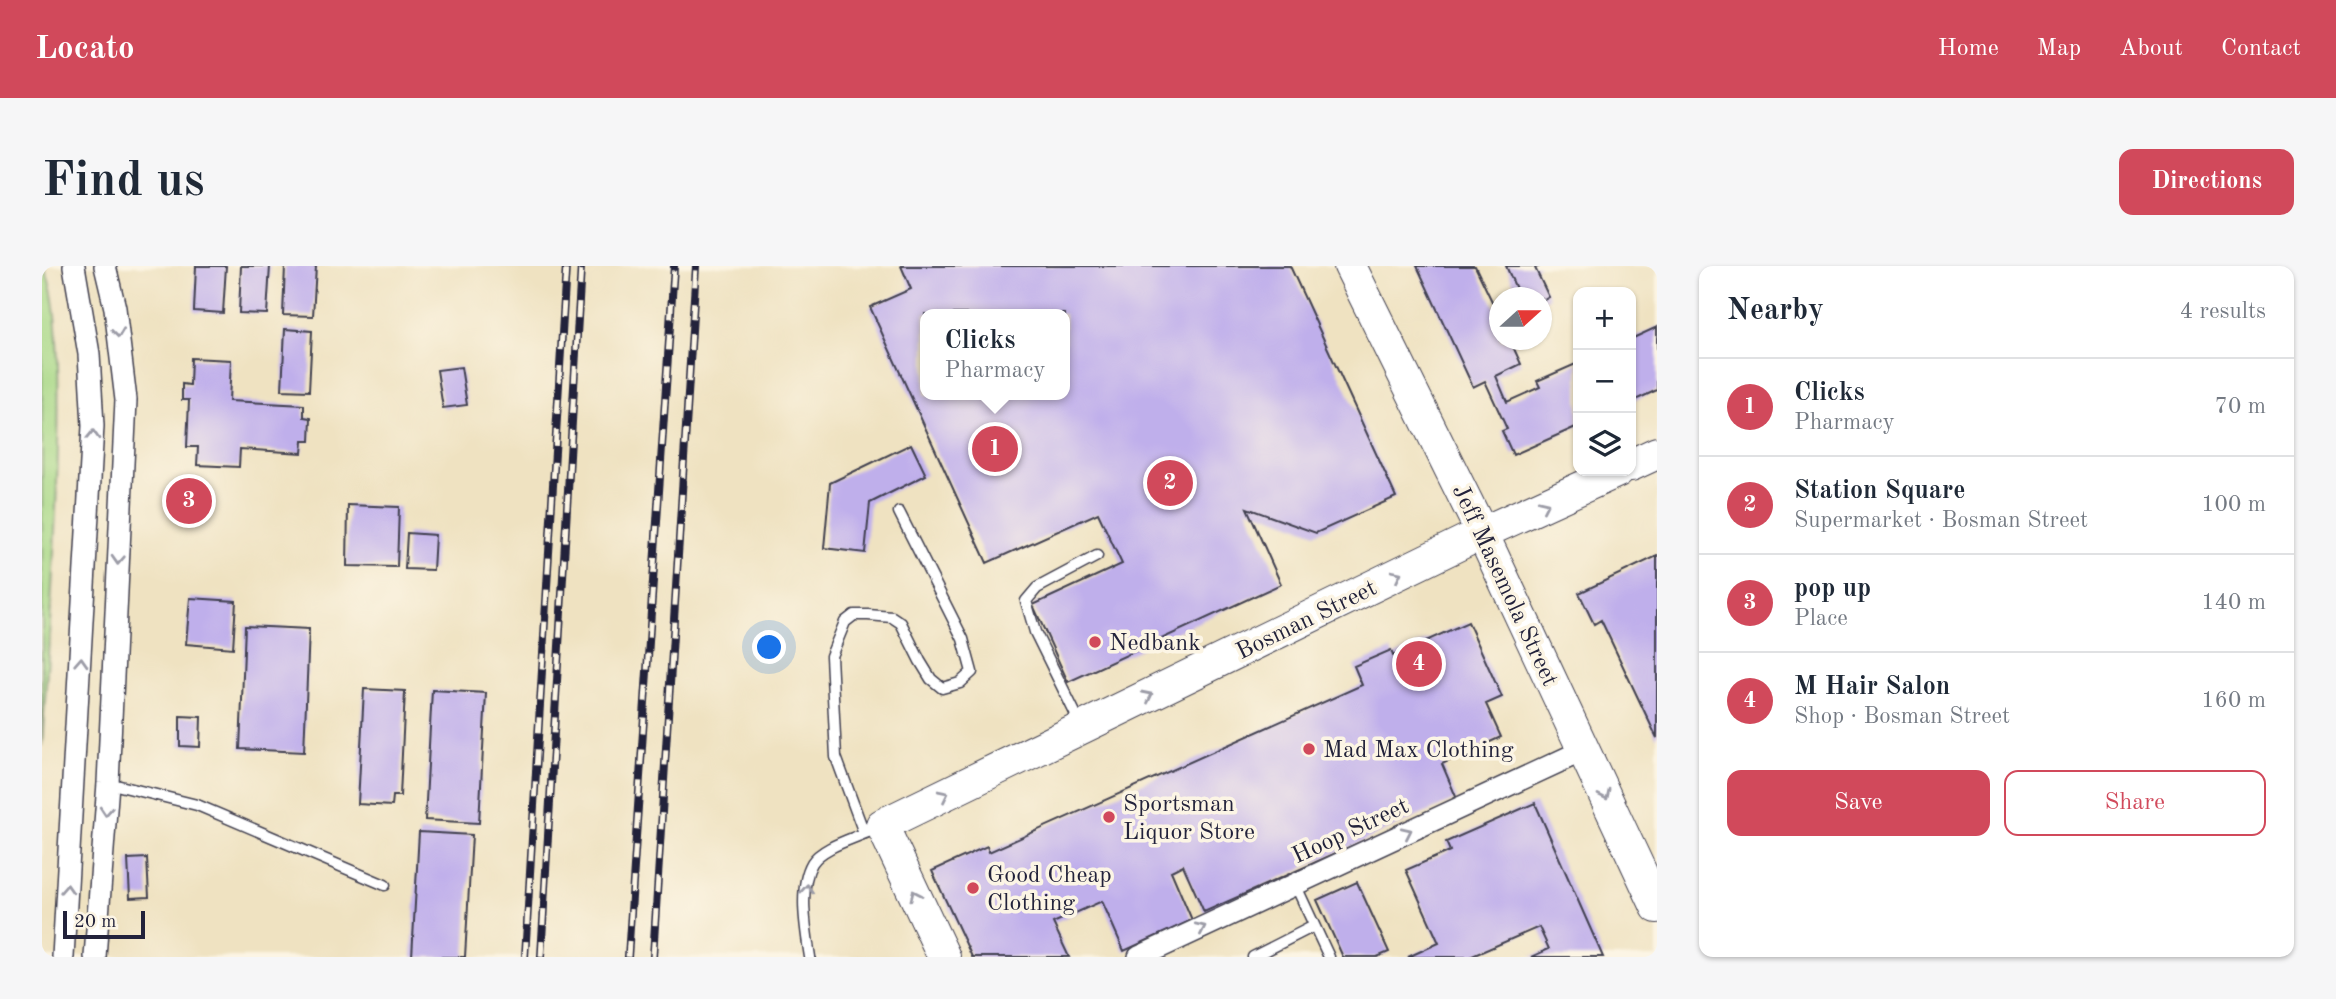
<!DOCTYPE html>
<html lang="en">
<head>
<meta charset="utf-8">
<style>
  :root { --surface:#fff; --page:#f6f6f7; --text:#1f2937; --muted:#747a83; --line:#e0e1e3; --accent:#d1495b }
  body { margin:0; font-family:"Old Standard TT",serif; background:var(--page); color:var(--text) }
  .controls { position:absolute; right:21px; top:21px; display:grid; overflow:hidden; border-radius:14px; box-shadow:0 2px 5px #0004 }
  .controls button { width:63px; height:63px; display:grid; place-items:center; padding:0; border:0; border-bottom:2px solid var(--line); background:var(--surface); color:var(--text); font:35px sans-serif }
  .compass { position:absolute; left:1447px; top:21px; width:63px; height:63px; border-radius:50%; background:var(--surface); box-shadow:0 2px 5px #0004; rotate:69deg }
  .scale { position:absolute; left:21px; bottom:18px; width:82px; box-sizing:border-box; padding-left:7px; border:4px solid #22223b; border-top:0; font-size:19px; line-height:24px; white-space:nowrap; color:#22223b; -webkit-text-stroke:5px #fcf5e5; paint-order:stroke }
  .you { position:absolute; left:728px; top:382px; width:24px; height:24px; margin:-18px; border:5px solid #fff; border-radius:50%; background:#1a73e8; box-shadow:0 0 0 10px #1a73e833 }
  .badge { display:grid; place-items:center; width:46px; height:46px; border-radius:50%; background:var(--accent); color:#fff; font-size:23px; font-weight:700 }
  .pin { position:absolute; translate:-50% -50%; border:4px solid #fff; box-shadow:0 2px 7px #0006 }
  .popup { position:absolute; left:878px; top:43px; width:150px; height:91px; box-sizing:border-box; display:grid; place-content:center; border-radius:14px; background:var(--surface); filter:drop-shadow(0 2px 5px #0005); font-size:23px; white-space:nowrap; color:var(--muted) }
  .popup b { font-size:26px; color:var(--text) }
  .popup::after { content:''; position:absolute; left:50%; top:100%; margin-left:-14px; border:14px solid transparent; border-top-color:var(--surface) }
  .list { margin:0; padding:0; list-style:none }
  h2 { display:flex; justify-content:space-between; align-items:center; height:91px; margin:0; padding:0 28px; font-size:30px }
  h2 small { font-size:23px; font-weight:400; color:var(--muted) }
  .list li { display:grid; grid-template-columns:46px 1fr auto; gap:21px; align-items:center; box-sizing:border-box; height:98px; padding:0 28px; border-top:2px solid var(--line) }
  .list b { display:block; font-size:26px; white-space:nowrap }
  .list p { margin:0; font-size:23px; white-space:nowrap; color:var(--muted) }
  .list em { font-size:23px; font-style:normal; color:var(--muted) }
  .actions { display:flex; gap:14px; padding:21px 28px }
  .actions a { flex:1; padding:16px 0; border:2px solid var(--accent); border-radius:14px; text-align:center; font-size:24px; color:var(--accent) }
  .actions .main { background:var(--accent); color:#fff }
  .icon { flex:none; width:38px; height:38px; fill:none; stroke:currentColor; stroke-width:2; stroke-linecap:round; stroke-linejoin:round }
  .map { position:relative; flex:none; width:1615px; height:691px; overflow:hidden; border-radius:14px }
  header { display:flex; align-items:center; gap:42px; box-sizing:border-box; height:98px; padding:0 35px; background:var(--accent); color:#fff }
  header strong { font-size:33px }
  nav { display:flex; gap:38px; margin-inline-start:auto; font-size:24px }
  .intro { display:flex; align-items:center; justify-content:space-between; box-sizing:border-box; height:168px; padding:0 42px }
  h1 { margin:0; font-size:49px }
  .button { padding:18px 32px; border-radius:14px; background:var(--accent); color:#fff; font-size:24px; font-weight:700 }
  main { display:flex; gap:42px; padding:0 42px }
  aside { flex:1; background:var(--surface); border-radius:14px; box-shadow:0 2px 5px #0004 }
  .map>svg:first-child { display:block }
  .green { fill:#a7d886; stroke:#647d60; stroke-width:2 }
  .building { fill:#bfafeb; fill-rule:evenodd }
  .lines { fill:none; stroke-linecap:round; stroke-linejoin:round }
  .lane-casing { stroke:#413f4f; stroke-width:13 }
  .street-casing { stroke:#413f4f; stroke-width:24 }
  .secondary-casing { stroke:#413f4f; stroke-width:34 }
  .lane { stroke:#fff; stroke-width:10 }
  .street { stroke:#fff; stroke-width:21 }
  .secondary { stroke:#fff; stroke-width:32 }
  .rail-casing { stroke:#22223b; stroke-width:8 }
  .rail { stroke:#fcf5e5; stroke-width:5; stroke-dasharray:16; stroke-linecap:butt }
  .oneway { stroke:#9c9ca7 }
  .poi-dot { fill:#d1495b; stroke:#fcf5e5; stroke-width:2.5 }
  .labels { text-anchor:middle; stroke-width:7; stroke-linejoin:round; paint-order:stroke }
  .street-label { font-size:24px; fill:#22223b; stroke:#fcf5e5 }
  .poi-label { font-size:24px; fill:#22223b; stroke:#fcf5e5; text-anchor:start }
</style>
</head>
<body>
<header>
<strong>Locato</strong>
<nav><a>Home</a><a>Map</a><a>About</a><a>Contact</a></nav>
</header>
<div class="intro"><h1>Find us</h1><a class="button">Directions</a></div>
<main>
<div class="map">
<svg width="1615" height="691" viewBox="0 0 1615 691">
  <rect width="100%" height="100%" fill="#fcf5e5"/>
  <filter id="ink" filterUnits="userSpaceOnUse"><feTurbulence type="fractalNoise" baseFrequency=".0143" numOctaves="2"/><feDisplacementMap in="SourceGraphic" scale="14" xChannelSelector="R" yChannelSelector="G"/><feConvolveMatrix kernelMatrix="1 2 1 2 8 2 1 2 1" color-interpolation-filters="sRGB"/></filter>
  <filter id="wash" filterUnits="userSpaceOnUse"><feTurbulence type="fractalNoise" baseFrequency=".00686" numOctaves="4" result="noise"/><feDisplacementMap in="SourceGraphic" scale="28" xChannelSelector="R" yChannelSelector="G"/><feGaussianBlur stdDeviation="1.57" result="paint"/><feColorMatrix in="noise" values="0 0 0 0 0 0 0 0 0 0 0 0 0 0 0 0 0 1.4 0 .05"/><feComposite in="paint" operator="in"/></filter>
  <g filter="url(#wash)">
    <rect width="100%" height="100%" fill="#efe2c1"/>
    <path class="green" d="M0,0C35,40 4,407 0,480Z"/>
    <g id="blocks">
      <path class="building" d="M154,0H184L181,47L152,45Z
        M199,0H228L225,48L197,47Z
        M243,0H274L271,50L241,49Z
        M859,0H1248L1354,231L1274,267L1205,242L1239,318L1026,416L991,339L1080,298L1056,247L945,297L828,41L869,23ZM883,48H1023V129H883Z
        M1375,0H1433L1458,52V74H1468L1479,98L1454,110L1465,136L1498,121L1495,115L1536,97V160L1471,189L1460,165L1465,163L1443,115L1431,121Z
        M1464,0H1498L1493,2L1507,31L1500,35V32H1478Z
        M1615,61V124L1589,136V73Z
        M243,63L270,65L267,125L240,124Z
        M149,92L189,94L187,135L262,139V151L269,152L268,175H261L260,187L198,183L197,201L155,199L156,181H145L147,134H140V118L148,119Z
        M419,101L425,139L401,142L395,104Z
        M869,178L884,209L828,237L823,287L782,282L788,217Z
        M306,239L357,241L355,301L305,300Z
        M365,267L393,269L391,304L363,303Z
        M1615,290V472L1559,354L1552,358L1537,327Z
        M148,332L194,335L191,382L144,378Z
        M1426,356L1460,431L1444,438L1459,471L1400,498L1415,533L1162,646L1141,599L1129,605L1150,654L1082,685L1060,635L1011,657L1027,691H930L890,605L945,580L947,586L1320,419L1312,400L1349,384L1351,390Z
        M203,360L267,363L262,486L198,483Z
        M322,423L363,425L358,530H351L350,540L316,538Z
        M390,424L444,427L437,557L383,554Z
        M138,450L159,451L158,481L138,480Z
        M1493,537L1561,691H1489L1507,683L1497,661L1428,691H1366L1397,677L1364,604L1408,585L1404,576Z
        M377,566L430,569L423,691H370Z
        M105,592L107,631L88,632L86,593Z
        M1315,616L1347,686L1335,691H1301L1275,634Z"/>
    </g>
  </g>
  <g filter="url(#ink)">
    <use href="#blocks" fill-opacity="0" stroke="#413f4f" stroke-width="2"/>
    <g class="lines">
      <g class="lane-casing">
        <path id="lane" d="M1039,459L993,366L984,335L995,322L1055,290
          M66,517L155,539L343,619
          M822,567L794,491L789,390L803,356L812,349H826L850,351L859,357L878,395L889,413L900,422L918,417L930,406L921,373L857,246
          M1253,618L1287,691
          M768,691C764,665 756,621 770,597C780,581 811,573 828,565
          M1211,691L1272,660"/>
      </g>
      <g class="street-casing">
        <path id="street" d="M21,691L51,160L47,88L32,0
          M53,691L66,517L84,134L73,42L63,0
          M1097,691L1542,484"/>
      </g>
      <g class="secondary-casing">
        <path id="secondary" d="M1308,0L1440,267L1615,641
          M1589,199L1615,187
          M902,691L840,559L1440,267L1576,205"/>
      </g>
      <use href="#lane" class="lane"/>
      <use href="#street" class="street"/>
      <use href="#secondary" class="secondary"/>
      <g class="rail-casing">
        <path id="rail" d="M483,691L524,0
          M499,691L539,0
          M586,691L632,0
          M611,691L654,0"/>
      </g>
      <use href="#rail" class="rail"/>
    </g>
    <defs><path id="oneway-chevron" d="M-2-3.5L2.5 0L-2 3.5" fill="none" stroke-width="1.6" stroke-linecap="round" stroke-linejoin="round" transform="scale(1.75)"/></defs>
    <g class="oneway">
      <use href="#oneway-chevron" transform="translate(76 67) rotate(83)"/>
      <use href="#oneway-chevron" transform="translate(51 169) rotate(-88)"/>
      <use href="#oneway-chevron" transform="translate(1502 239) rotate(-25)"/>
      <use href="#oneway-chevron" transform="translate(76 294) rotate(93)"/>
      <use href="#oneway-chevron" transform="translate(1355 309) rotate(-26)"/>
      <use href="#oneway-chevron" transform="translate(39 396) rotate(-87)"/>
      <use href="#oneway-chevron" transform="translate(1106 430) rotate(-26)"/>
      <use href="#oneway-chevron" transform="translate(902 529) rotate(-26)"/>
      <use href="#oneway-chevron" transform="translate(1563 529) rotate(65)"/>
      <use href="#oneway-chevron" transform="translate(64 545) rotate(94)"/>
      <use href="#oneway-chevron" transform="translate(1365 566) rotate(-25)"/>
      <use href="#oneway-chevron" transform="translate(25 623) rotate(-87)"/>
      <use href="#oneway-chevron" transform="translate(765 623) rotate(-86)"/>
      <use href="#oneway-chevron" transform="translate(873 629) rotate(-115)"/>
      <use href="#oneway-chevron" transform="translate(1159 662) rotate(-25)"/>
    </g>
  </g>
  <g class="poi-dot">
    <circle cx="1053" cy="376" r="7"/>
    <circle cx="1267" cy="483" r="7"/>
    <circle cx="1067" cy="551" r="7"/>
    <circle cx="931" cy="622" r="7"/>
  </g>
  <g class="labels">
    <g class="street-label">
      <text transform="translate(1464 319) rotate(65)" y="8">Jeff Masemola Street</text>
      <text transform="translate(1264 353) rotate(-26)" y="8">Bosman Street</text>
      <text transform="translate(1308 564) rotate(-25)" y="8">Hoop Street</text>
    </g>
    <g class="poi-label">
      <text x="1067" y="384">Nedbank</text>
      <text x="1281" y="491">Mad Max Clothing</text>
      <text x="1081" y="545">Sportsman<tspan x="1081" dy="28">Liquor Store</tspan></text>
      <text x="945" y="616">Good Cheap<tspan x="945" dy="28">Clothing</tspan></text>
    </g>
  </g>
</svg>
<div class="controls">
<button>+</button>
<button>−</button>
<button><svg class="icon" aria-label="layers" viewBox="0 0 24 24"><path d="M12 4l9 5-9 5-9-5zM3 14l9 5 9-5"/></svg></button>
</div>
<svg class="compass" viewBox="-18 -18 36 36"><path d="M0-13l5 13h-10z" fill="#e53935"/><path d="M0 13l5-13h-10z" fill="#747a83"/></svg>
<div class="scale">20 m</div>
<div class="you"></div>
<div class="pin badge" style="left:953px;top:183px">1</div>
<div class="popup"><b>Clicks</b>Pharmacy</div>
<div class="pin badge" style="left:1128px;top:217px">2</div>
<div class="pin badge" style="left:147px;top:235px">3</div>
<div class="pin badge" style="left:1377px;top:398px">4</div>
</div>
<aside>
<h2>Nearby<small>4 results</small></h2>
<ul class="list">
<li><span class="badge">1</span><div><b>Clicks</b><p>Pharmacy</p></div><em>70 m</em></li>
<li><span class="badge">2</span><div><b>Station Square</b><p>Supermarket · Bosman Street</p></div><em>100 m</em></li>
<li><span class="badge">3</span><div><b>pop up</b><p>Place</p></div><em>140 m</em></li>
<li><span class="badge">4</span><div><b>M Hair Salon</b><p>Shop · Bosman Street</p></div><em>160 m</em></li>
</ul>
<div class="actions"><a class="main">Save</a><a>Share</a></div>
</aside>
</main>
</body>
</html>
